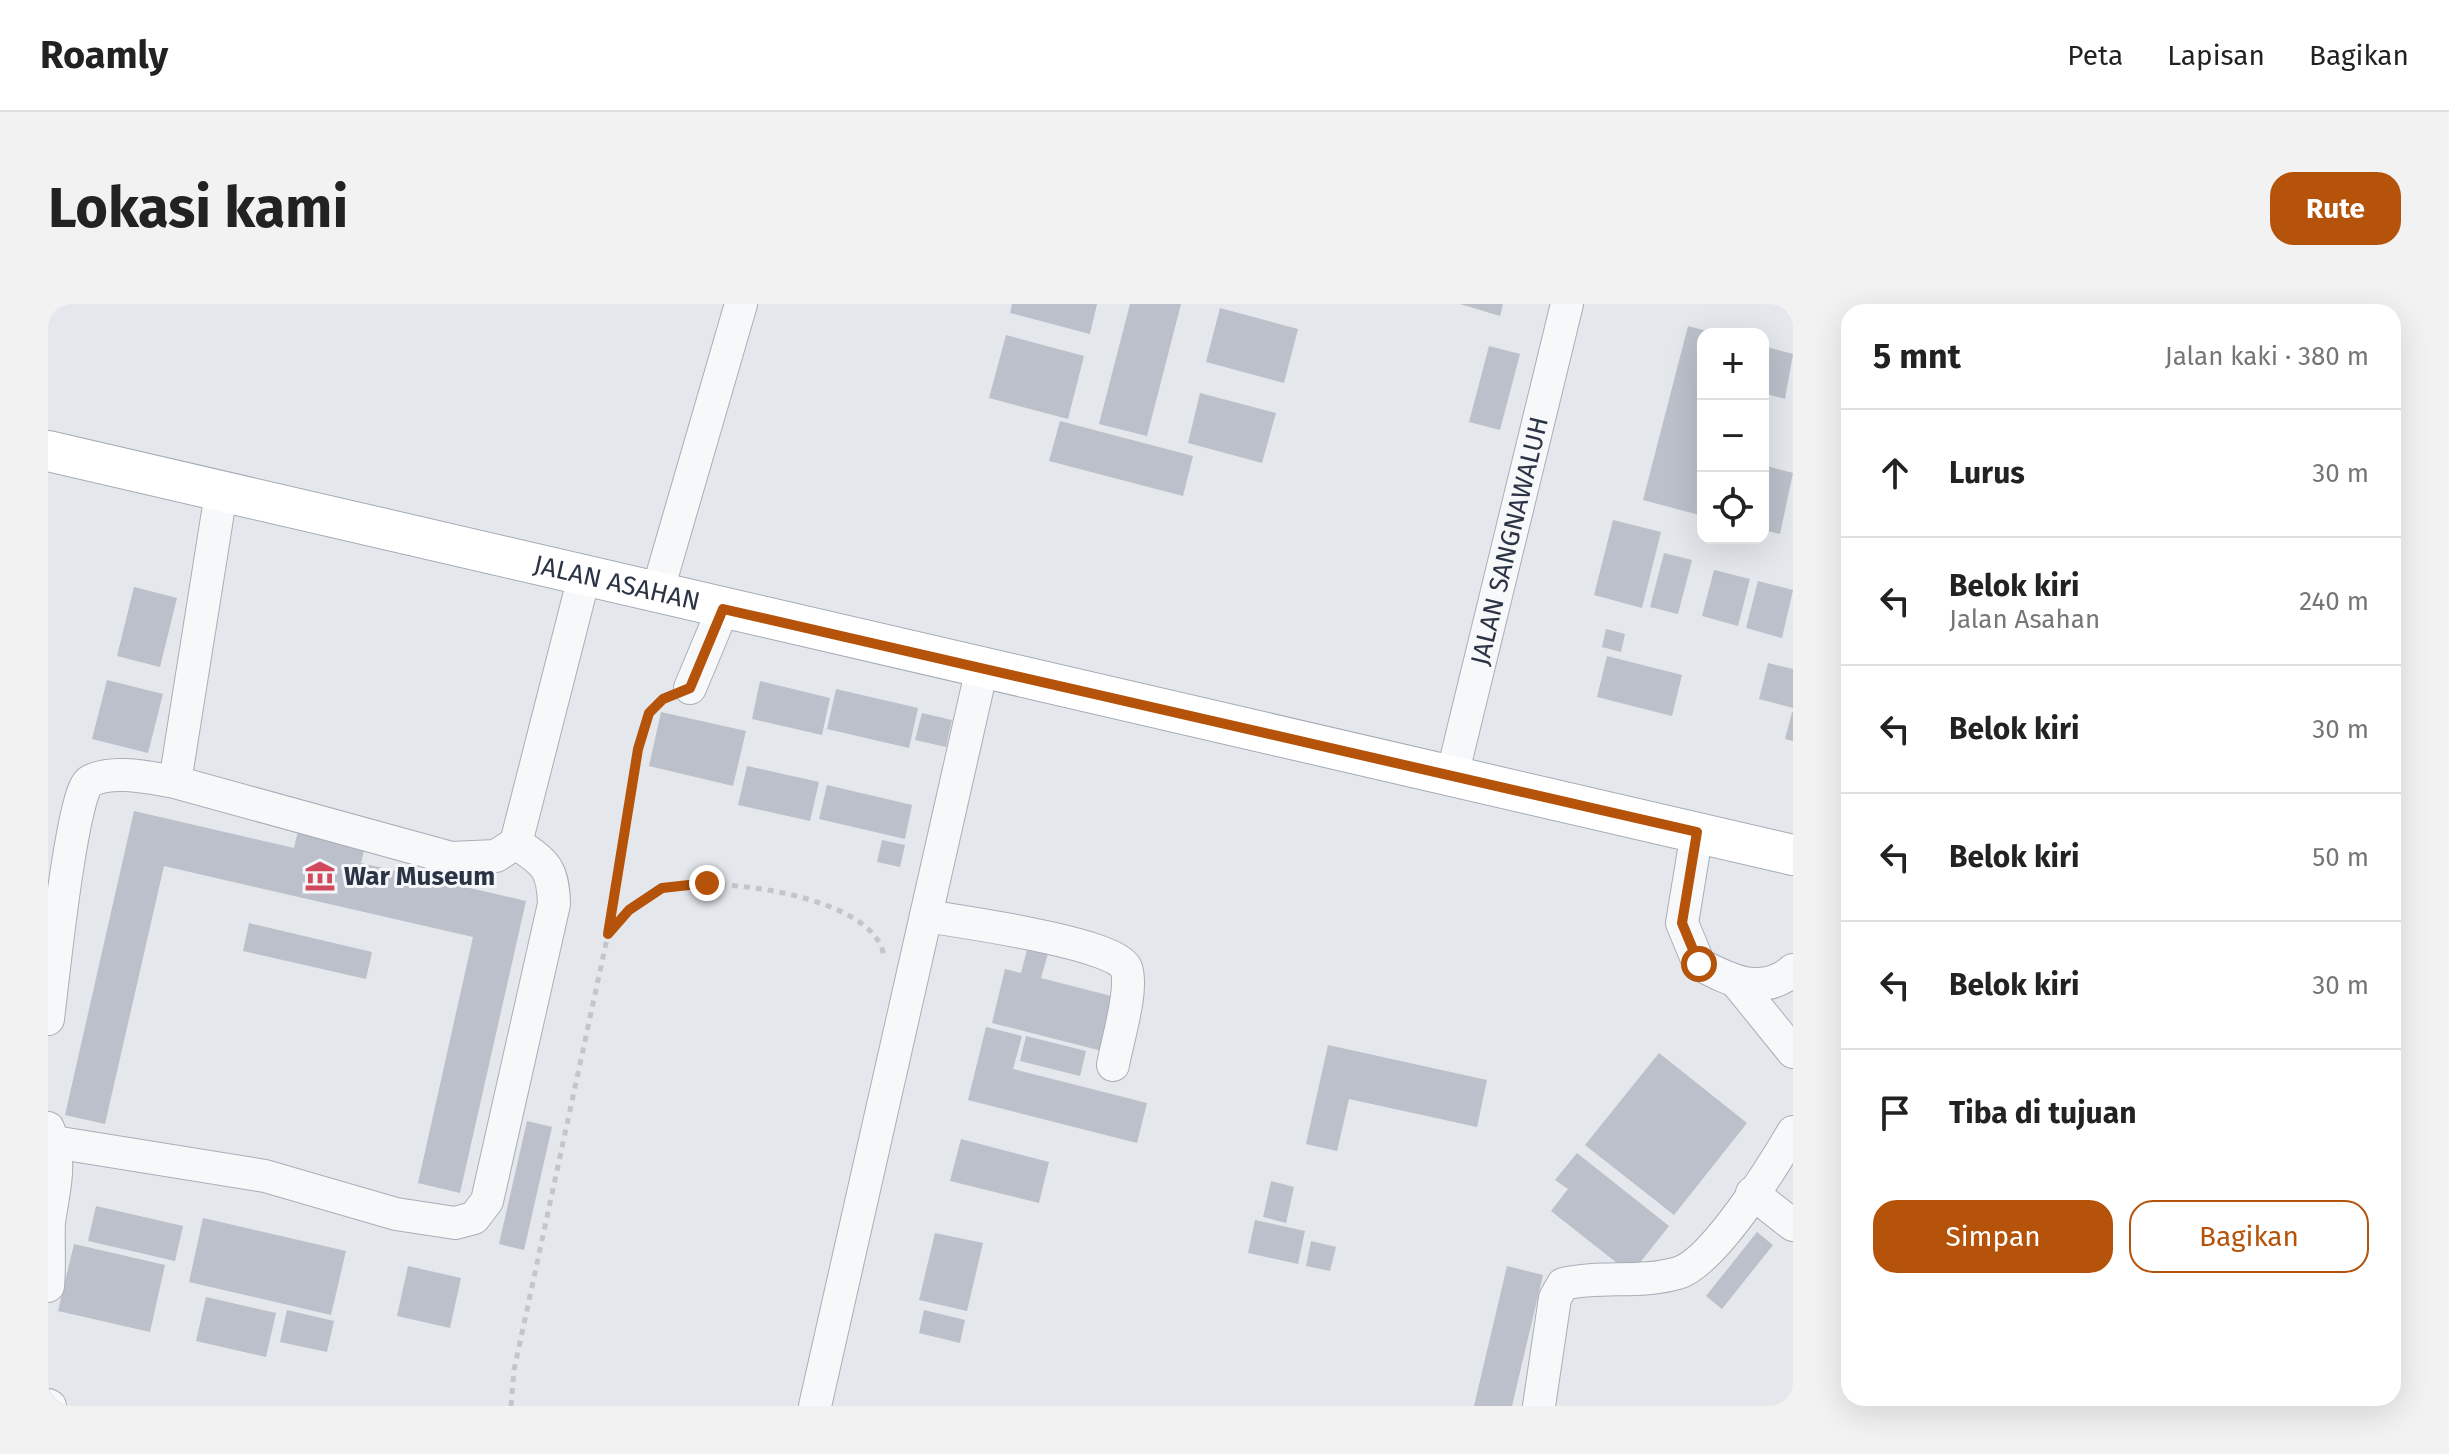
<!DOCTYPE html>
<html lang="id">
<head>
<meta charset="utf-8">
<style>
  :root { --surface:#fff; --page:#f2f2f2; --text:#222; --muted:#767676; --line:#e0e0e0; --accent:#b45309 }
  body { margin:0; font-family:"Fira Sans",sans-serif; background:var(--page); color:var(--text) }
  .controls { position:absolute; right:24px; top:24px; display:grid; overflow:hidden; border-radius:16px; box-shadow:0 8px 32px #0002 }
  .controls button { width:72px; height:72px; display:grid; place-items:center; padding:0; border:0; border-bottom:2px solid var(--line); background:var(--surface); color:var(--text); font:40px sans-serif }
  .stop { position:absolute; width:24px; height:24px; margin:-18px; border:6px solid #b45309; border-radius:50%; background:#fff }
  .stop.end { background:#b45309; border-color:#fff; box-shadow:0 2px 8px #0008 }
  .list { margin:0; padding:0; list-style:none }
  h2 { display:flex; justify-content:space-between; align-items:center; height:104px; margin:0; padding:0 32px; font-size:34px }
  h2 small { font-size:26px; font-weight:400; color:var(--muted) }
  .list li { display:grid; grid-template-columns:52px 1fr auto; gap:24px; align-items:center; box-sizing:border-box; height:128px; padding:0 32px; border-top:2px solid var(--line) }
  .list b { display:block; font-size:30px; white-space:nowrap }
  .list p { margin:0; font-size:26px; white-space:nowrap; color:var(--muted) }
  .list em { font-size:26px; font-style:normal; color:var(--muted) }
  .actions { display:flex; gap:16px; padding:24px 32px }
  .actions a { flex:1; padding:18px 0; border:2px solid var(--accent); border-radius:24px; text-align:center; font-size:28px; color:var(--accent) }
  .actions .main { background:var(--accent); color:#fff }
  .icon { flex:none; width:44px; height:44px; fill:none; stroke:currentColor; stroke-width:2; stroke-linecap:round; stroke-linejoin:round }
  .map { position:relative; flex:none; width:1745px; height:1102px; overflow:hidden; border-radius:24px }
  header { display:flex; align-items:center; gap:48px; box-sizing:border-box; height:112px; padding:0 40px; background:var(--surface); border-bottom:2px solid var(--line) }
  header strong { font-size:38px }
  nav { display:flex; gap:44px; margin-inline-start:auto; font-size:28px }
  .intro { display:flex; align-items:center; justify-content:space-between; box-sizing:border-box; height:192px; padding:0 48px }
  h1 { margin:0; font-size:56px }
  .button { padding:20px 36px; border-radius:24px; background:var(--accent); color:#fff; font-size:28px; font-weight:700 }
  main { display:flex; gap:48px; padding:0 48px }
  aside { flex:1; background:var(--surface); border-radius:24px; box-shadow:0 8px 32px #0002 }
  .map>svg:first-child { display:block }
  .building { fill:#bbc0ca }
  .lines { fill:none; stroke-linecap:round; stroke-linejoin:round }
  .minor-casing { stroke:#a9aeb7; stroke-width:34 }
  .major-casing { stroke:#a3abb8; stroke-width:42 }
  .path { stroke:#c2c5cb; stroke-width:5; stroke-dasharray:6 6; stroke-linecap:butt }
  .minor { stroke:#f7f8fa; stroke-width:32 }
  .major { stroke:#fff; stroke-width:40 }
  .route { stroke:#b45309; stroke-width:10 }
  .labels { text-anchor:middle; stroke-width:6; stroke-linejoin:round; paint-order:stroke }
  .street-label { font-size:26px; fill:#2b3445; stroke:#f4f6f9 }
  .poi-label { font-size:26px; font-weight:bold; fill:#2b3445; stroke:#f4f6f9; text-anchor:start }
</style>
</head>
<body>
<header>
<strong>Roamly</strong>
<nav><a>Peta</a><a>Lapisan</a><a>Bagikan</a></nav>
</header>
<div class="intro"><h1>Lokasi kami</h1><a class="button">Rute</a></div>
<main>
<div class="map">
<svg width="1745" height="1102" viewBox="0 0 1745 1102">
  <rect width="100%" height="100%" fill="#e4e7ec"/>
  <path class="building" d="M964,0H1049L1042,30L962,9Z
    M1082,0H1133L1099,132L1051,120Z
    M1412,0H1455L1452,12Z
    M1172,4L1250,25L1236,79L1158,58Z
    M1640,22L1667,29L1655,30V212L1595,196Z
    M958,31L1036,52L1020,115L941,94Z
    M1441,42L1472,50L1452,126L1421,118Z
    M1715,42L1745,50L1737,95L1715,89Z
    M1152,89L1228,109L1214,159L1140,139Z
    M1012,117L1145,152L1135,192L1001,157Z
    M1715,161L1745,169L1732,230L1715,226Z
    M1565,216L1613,228L1594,304L1546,291Z
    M1616,249L1644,256L1630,310L1602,303Z
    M1666,266L1702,275L1690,322L1654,312Z
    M1710,277L1745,286L1734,334L1698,324Z
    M86,283L129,294L112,363L69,352Z
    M1558,325L1577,330L1573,348L1554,343Z
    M1559,352L1634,371L1624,412L1549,393Z
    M1720,359L1745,365V404L1711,395Z
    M59,376L115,390L100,449L44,435Z
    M712,377L782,394L774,431L704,415Z
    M788,385L870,404L861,444L779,425Z
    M613,408L698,427L685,482L601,462Z
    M1744,408H1745V437L1737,435Z
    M874,409L904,416L898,443L867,436Z
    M699,462L771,478L762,517L690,501Z
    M779,481L864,501L857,535L771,515Z
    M86,507L246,544L252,518L319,534L313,559L478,597L412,889L370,879L425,633L116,562L57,820L17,811Z
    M834,536L857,541L852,563L829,558Z
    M201,619L324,648L318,675L195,647Z
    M982,634L1003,639L993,674L1067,693L1054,747L944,719L957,665L973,669Z
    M938,723L974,732L965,765L1099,799L1089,839L920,796Z
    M978,732L1038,747L1032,772L972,757Z
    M1280,741L1439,776L1429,823L1301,795L1289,847L1258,840Z
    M1611,749L1699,819L1626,911L1537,841Z
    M479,817L504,823L476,946L451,940Z
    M913,835L1001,858L991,899L902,877Z
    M1529,849L1621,922L1583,970L1503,907L1520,885L1507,876Z
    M1223,877L1246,883L1238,919L1215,913Z
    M48,902L135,922L127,957L40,937Z
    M155,914L298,947L283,1011L141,978Z
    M1207,916L1257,927L1250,960L1200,949Z
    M1709,928L1725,941L1674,1005L1658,992Z
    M887,929L935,939L919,1007L871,996Z
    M1263,937L1288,943L1282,967L1258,962Z
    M26,940L117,961L102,1028L10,1007Z
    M360,962L413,974L402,1024L349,1012Z
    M1459,962L1495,971L1464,1102H1426Z
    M158,993L228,1009L218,1053L148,1037Z
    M239,1006L286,1017L279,1048L232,1038Z
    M876,1006L917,1016L912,1039L871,1029Z"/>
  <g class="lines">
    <g class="minor-casing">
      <g id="minor">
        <path d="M609,289L693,0"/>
        <path d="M642,384L675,305"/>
        <path id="s1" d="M1404,472L1519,0"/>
        <path d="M127,478L173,189"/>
        <path d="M1649,528L1634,619L1651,660C1681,676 1715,693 1745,666"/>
        <path d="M878,612C909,617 1068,639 1078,664C1086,685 1069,737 1065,761"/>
        <path d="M1690,680L1745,748"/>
        <path d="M0,715C4,684 24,485 42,477C66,465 102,474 127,478L403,554L448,552L468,539L536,273"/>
        <path d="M0,824C15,859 6,882 1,918C0,938 2,961 0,982"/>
        <path d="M6,838L217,872L348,910L407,919L426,914L439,897L506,600C505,563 497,559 468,539"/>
        <path d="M1704,889L1745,921"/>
        <path d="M0,1101L2,1102"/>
        <path d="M767,1102L934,364"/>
        <path d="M1491,1102L1507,994L1515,980C1553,971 1592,980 1630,969C1666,958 1725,862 1745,828"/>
      </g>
    </g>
    <g class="major-casing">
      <g id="major">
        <path id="s2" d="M0,147L1745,551"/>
      </g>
    </g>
    <path class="path" d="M560,627L590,445L601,409L615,395
      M463,1102L466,1066L560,630C574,614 594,589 616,584C664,571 831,591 836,654"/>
    <use href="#minor" class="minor"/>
    <use href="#major" class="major"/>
  </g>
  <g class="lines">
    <path class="route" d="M659,579L614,584L581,606L560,630L590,445L601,409L615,395L642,384L675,305L1649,528L1634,619L1651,660"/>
  </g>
  <defs>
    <g id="museum-bare" transform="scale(2.4)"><path d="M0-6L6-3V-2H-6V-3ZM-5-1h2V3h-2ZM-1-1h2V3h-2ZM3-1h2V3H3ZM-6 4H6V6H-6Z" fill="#d1495b" stroke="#f4f6f9" stroke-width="2.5" paint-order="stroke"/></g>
  </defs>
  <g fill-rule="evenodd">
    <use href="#museum-bare" x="272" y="572"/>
  </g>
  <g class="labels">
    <g class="street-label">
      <text dy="9" stroke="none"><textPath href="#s1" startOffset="242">JALAN SANGNAWALUH</textPath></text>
      <text dy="9" stroke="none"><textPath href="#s2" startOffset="584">JALAN ASAHAN</textPath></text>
    </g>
    <g class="poi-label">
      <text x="296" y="581">War Museum</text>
    </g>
  </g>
</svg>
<div class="controls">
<button>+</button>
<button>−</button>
<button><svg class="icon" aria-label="locate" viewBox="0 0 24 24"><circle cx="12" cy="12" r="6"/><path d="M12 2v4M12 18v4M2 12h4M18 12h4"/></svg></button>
</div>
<div class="stop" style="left:1651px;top:660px"></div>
<div class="stop end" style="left:659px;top:579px"></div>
</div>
<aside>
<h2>5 mnt<small>Jalan kaki · 380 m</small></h2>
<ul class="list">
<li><svg class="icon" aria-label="ahead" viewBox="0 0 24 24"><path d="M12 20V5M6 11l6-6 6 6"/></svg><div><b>Lurus</b></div><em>30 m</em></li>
<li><svg class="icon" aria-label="left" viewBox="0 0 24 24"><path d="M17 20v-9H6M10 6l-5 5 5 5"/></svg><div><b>Belok kiri</b><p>Jalan Asahan</p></div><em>240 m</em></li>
<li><svg class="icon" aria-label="left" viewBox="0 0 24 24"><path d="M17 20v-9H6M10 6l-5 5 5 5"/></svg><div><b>Belok kiri</b></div><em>30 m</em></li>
<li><svg class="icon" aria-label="left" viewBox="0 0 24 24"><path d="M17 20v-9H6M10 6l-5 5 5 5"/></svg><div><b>Belok kiri</b></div><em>50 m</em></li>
<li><svg class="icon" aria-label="left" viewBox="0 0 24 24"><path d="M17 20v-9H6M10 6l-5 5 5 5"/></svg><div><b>Belok kiri</b></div><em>30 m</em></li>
<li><svg class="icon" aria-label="arrive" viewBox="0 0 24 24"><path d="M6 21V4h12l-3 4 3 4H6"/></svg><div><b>Tiba di tujuan</b></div></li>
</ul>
<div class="actions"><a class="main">Simpan</a><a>Bagikan</a></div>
</aside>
</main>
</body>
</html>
